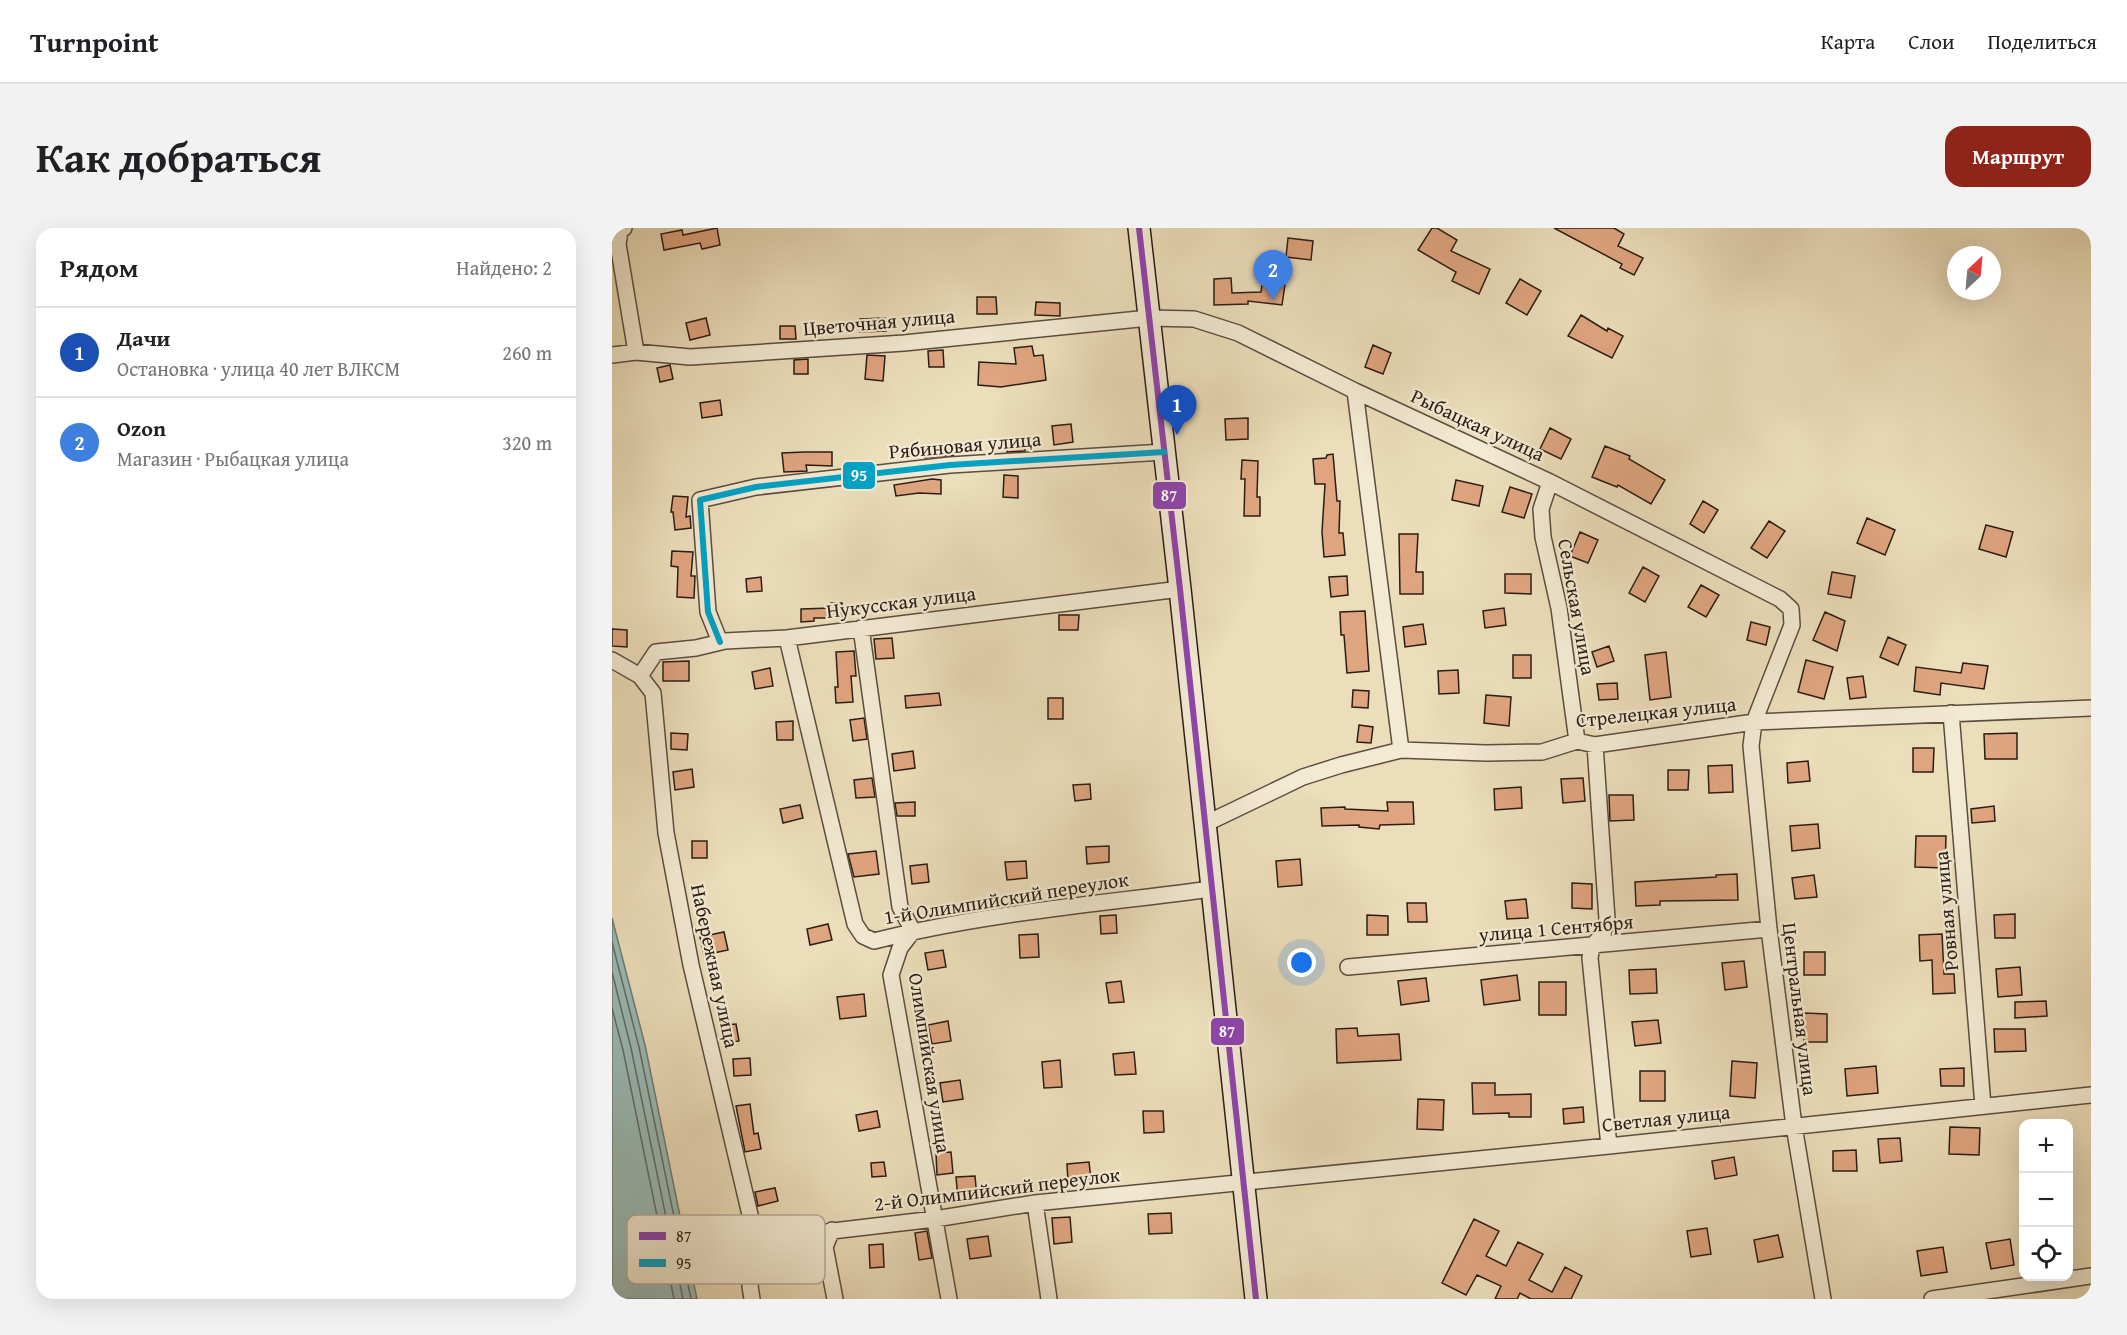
<!DOCTYPE html>
<html lang="ru">
<head>
<meta charset="utf-8">
<style>
  :root { --surface:#fff; --page:#f2f2f2; --text:#202124; --muted:#757577; --line:#e0e0e0; --accent:#8f2418 }
  body { margin:0; font-family:"Gentium Book Plus",serif; background:var(--page); color:var(--text) }
  .controls { position:absolute; right:18px; bottom:18px; display:grid; overflow:hidden; border-radius:12px; box-shadow:0 6px 24px #0002 }
  .controls button { width:54px; height:54px; display:grid; place-items:center; padding:0; border:0; border-bottom:2px solid var(--line); background:var(--surface); color:var(--text); font:30px sans-serif }
  .compass { position:absolute; left:1335px; top:18px; width:54px; height:54px; border-radius:50%; background:var(--surface); box-shadow:0 6px 24px #0002; rotate:26deg }
  .you { position:absolute; left:690px; top:735px; width:21px; height:21px; margin:-15px; border:4px solid #fff; border-radius:50%; background:#1a73e8; box-shadow:0 0 0 9px #1a73e833 }
  .badge { display:grid; place-items:center; width:39px; height:39px; border-radius:50%; background:var(--accent); color:#fff; font-size:20px; font-weight:700 }
  .pin { position:absolute; translate:-50% -50px; filter:drop-shadow(0 2px 3px #0008) }
  .pin::after { content:''; position:absolute; top:32px; width:21px; height:18px; background:inherit; clip-path:polygon(0 0,100% 0,50% 100%) }
  .list { margin:0; padding:0; list-style:none }
  h2 { display:flex; justify-content:space-between; align-items:center; height:78px; margin:0; padding:0 24px; font-size:26px }
  h2 small { font-size:20px; font-weight:400; color:var(--muted) }
  .list li { display:grid; grid-template-columns:39px 1fr auto; gap:18px; align-items:center; box-sizing:border-box; height:90px; padding:0 24px; border-top:2px solid var(--line) }
  .list b { display:block; font-size:22px; white-space:nowrap }
  .list p { margin:0; font-size:20px; white-space:nowrap; color:var(--muted) }
  .list em { font-size:20px; font-style:normal; color:var(--muted) }
  .icon { flex:none; width:33px; height:33px; fill:none; stroke:currentColor; stroke-width:2; stroke-linecap:round; stroke-linejoin:round }
  .map { position:relative; flex:none; width:1479px; height:1071px; overflow:hidden; border-radius:18px }
  header { display:flex; align-items:center; gap:36px; box-sizing:border-box; height:84px; padding:0 30px; background:var(--surface); border-bottom:2px solid var(--line) }
  header strong { font-size:28px }
  nav { display:flex; gap:33px; margin-inline-start:auto; font-size:21px }
  .intro { display:flex; align-items:center; justify-content:space-between; box-sizing:border-box; height:144px; padding:0 36px }
  h1 { margin:0; font-size:42px }
  .button { padding:15px 27px; border-radius:18px; background:var(--accent); color:#fff; font-size:21px; font-weight:700 }
  main { display:flex; gap:36px; padding:0 36px }
  aside { flex:1; background:var(--surface); border-radius:18px; box-shadow:0 6px 24px #0002 }
  .map>svg:first-child { display:block }
  .water { fill:#9abbb7; stroke:#6e7c77; stroke-width:1.5 }
  .lines { fill:none; stroke-linecap:round; stroke-linejoin:round }
  .shore { stroke:#626c66; stroke-width:1.5 }
  .building { fill:#dfa57f; stroke:#2b1d16; stroke-width:1.5 }
  .street-casing { stroke:#5b4d3f; stroke-width:18 }
  .secondary-casing { stroke:#2b1d16; stroke-width:24 }
  .street { stroke:#f3ead3; stroke-width:15 }
  .secondary { stroke:#f3ead3; stroke-width:21 }
  .bus-1-casing { stroke:#f3ead3; stroke-width:10 }
  .bus-2-casing { stroke:#f3ead3; stroke-width:10 }
  .bus-1 { stroke:#8e44ad; stroke-width:6 }
  .bus-2 { stroke:#02a2c5; stroke-width:6 }
  .labels { text-anchor:middle; stroke-width:4.5; stroke-linejoin:round; paint-order:stroke }
  .street-label { font-size:20px; fill:#2b1d16; stroke:#f3ead3 }
  .key { fill:#f3ead3; stroke:#b7ac9a; stroke-width:1.5 }
  .key-label { font-size:16px; fill:#2b1d16 }
  .line-badge { stroke:#f3ead3; stroke-width:2 }
  .badge-label { font-size:16px; text-anchor:middle; font-weight:bold; fill:#fff }
</style>
</head>
<body>
<header>
<strong>Turnpoint</strong>
<nav><a>Карта</a><a>Слои</a><a>Поделиться</a></nav>
</header>
<div class="intro"><h1>Как добраться</h1><a class="button">Маршрут</a></div>
<main>
<aside>
<h2>Рядом<small>Найдено: 2</small></h2>
<ul class="list">
<li><span class="badge" style="background:#1a4fb4">1</span><div><b>Дачи</b><p>Остановка · улица 40 лет ВЛКСМ</p></div><em>260 m</em></li>
<li><span class="badge" style="background:#3f7fe0">2</span><div><b>Ozon</b><p>Магазин · Рыбацкая улица</p></div><em>320 m</em></li>
</ul>
</aside>
<div class="map">
<svg width="1479" height="1071" viewBox="0 0 1479 1071">
  <rect width="100%" height="100%" fill="#ecdebb"/>
  <filter id="stains"><feTurbulence type="fractalNoise" baseFrequency=".00333" numOctaves="4"/><feColorMatrix values="0 0 0 0 .2 0 0 0 0 .09 0 0 0 0 .02 0 0 0 .5 -.17"/></filter>
  <radialGradient id="worn" r=".72"><stop offset=".6" stop-color="#630" stop-opacity="0"/><stop offset="1" stop-color="#630" stop-opacity=".3"/></radialGradient>
  <path class="water" d="M0,690L33,817L85,1071H0Z"/>
  <g class="lines">
    <path class="shore" d="M0,714L27,819L79,1071
      M0,744L19,820L71,1071
      M0,780L11,822L62,1071"/>
  </g>
  <path class="building" d="M105,0L108,17L90,21L88,15L52,22L49,6L70,2L71,7Z
    M820,0H825L845,12L839,23L878,41L867,66L840,53L844,44L806,22Z
    M942,0H1002L1012,6L1006,18L1031,30L1022,47L1008,40L1010,36Z
    M676,10L701,13L699,32L674,29Z
    M652,39L675,42L670,77L636,73V76L602,77V51L619,50L620,65L649,64Z
    M908,51L929,63L915,87L894,75Z
    M365,69H384L385,86H365Z
    M424,74L448,75V88L423,87Z
    M969,87L995,103L996,100L1011,108L1000,130L956,108Z
    M94,90L98,107L78,112L74,95Z
    M273,90L274,103L248,104V91Z
    M168,98H183L184,111H168Z
    M761,117L779,125L771,146L753,139Z
    M420,118L422,128L431,127L434,152L389,159L366,157L367,134L404,136L402,120Z
    M331,122L332,139H317L316,123Z
    M255,127L273,128L271,153L253,151Z
    M196,131V146H182V132Z
    M58,137L61,151L48,154L45,140Z
    M108,172L110,187L90,190L88,175Z
    M636,190V211L614,212L613,191Z
    M459,196L461,214L442,217L440,198Z
    M938,200L959,211L949,231L928,221Z
    M396,211L413,212V223L395,224Z
    M322,217L323,221L340,217L342,227L313,230L312,218Z
    M993,218L1018,228L1017,231L1053,252L1039,276L1006,257L1005,259L980,249Z
    M192,224H220V238L194,237L195,243L172,244L170,225Z
    M721,226L725,273H728L727,305H731L733,327L712,329L710,304L713,256H703L701,231L714,230L715,227Z
    M630,232L646,233L645,269H648V288H632L633,251H629Z
    M392,247L406,248V270L391,269Z
    M320,251L329,252V266L307,265L284,268L282,257Z
    M844,252L871,258L867,278L840,272Z
    M898,259L920,266L912,290L890,284Z
    M61,268L76,269L74,289L78,288L79,300L63,302L61,284H59Z
    M1091,273L1106,282L1092,305L1078,296Z
    M1255,290L1283,302L1273,327L1245,315Z
    M1157,293L1173,303L1155,330L1139,320Z
    M1374,297L1401,304L1394,329L1367,321Z
    M968,304L986,312L976,335L958,328Z
    M787,306H806L804,344H811V366H788Z
    M60,323L81,324L79,348H83L82,370L65,369L66,339L59,338Z
    M1031,339L1047,348L1033,374L1017,365Z
    M1220,344L1243,348L1239,370L1216,366Z
    M893,346H919V366L893,365Z
    M735,348L736,367L719,369L717,349Z
    M149,349L150,363L135,364L134,351Z
    M1089,357L1107,367L1094,389L1076,379Z
    M219,375H230V390H202V393L189,394V381L219,380Z
    M892,380L894,397L873,400L871,383Z
    M753,383L757,443L735,445L732,407H729L728,384Z
    M1213,384L1233,393L1225,423L1201,412Z
    M447,387H467L466,402H447Z
    M1139,394L1158,399L1154,417L1135,412Z
    M811,396L814,416L793,419L791,399Z
    M0,401L15,402V419L0,418Z
    M1276,409L1294,417L1286,437L1268,429Z
    M280,410L282,430L264,431L262,411Z
    M997,418L1002,433L985,439L980,424Z
    M242,423L244,448H239L241,474L224,475L223,459H226L224,424Z
    M1054,424L1059,469L1038,472L1033,427Z
    M901,427H919V450H901Z
    M1194,432L1221,439L1212,471L1186,464Z
    M77,433V453H51V434Z
    M1351,435L1376,438L1372,461L1329,455L1328,467L1302,463L1304,439L1349,445Z
    M158,440L161,458L143,461L140,444Z
    M846,442L847,465L827,466L826,443Z
    M1251,448L1254,469L1238,471L1235,450Z
    M1005,455L1006,471L987,472L985,456Z
    M741,462L757,463L756,480L740,479Z
    M327,465L329,477L294,480L293,468Z
    M874,467L899,469L897,498L872,495Z
    M436,470H451V491H436Z
    M252,490L255,511L241,513L238,492Z
    M181,493V512H165L164,494Z
    M747,497L761,499L759,515L745,514Z
    M59,505L76,506L75,522L59,521Z
    M1405,505V531H1373L1372,506Z
    M1301,520H1322L1321,544H1301Z
    M301,523L303,540L282,543L280,526Z
    M1196,533L1198,553L1176,555L1175,535Z
    M1120,537L1121,564L1097,565L1096,538Z
    M80,541L82,559L63,562L61,544Z
    M1056,542H1077L1076,562H1056Z
    M260,550L263,569L244,570L242,552Z
    M971,550L973,573L951,575L949,551Z
    M478,556L479,571L463,573L461,557Z
    M909,559L910,580L883,582L882,561Z
    M997,567H1021L1022,592L998,593Z
    M303,574V588H285L283,575Z
    M775,574H801L802,596L768,597L767,601L747,599V597L710,598L709,580L733,579V581L776,583Z
    M188,577L191,590L171,595L168,581Z
    M1382,578L1383,593L1360,595L1359,581Z
    M1206,596L1208,620L1180,623L1178,598Z
    M1304,608H1334L1333,640L1303,639Z
    M80,613H95V630H80Z
    M497,618V634L475,636L474,619Z
    M264,623L267,646L242,649L236,626Z
    M688,631L690,657L666,659L664,633Z
    M414,633L415,650L395,652L393,634Z
    M315,636L317,654L300,656L298,638Z
    M1125,646L1126,672L1048,673V677L1024,678L1023,654L1104,649V647Z
    M1202,647L1205,669L1183,671L1180,650Z
    M960,655L980,656V681L960,680Z
    M914,671L916,690L895,691L893,673Z
    M795,675H814L815,694H796Z
    M1403,686V710H1383L1382,687Z
    M504,687L505,705L489,706L488,688Z
    M755,687L776,688V707H755Z
    M216,696L220,712L198,717L195,701Z
    M112,704L116,722L92,727L88,709Z
    M426,706L427,729L408,730L407,707Z
    M1330,706L1332,746H1342L1343,765L1321,766L1320,732L1308,733L1307,707Z
    M331,722L334,739L316,742L313,725Z
    M1192,724H1213V747H1192Z
    M1132,733L1135,759L1113,762L1110,735Z
    M1408,739L1410,767L1386,769L1384,741Z
    M1044,741L1045,765L1018,766L1017,742Z
    M905,747L908,772L872,777L869,752Z
    M814,750L817,773L789,777L786,753Z
    M509,753L512,774L497,775L494,755Z
    M927,754H954V787H927Z
    M252,766L254,788L228,791L225,769Z
    M1434,773L1435,788L1403,790V774Z
    M1192,785L1215,786V814H1192Z
    M1046,792L1049,815L1023,818L1020,794Z
    M336,793L339,813L320,816L316,797Z
    M124,796L127,813L115,815L112,797Z
    M745,800L746,808L787,806L789,832L725,835L724,801Z
    M1382,801H1413L1414,823L1383,824Z
    M522,824L524,846L503,847L501,826Z
    M138,830L139,847L122,848L121,831Z
    M448,832L450,859L432,860L430,834Z
    M1120,833L1145,835L1143,870L1118,868Z
    M1264,838L1266,865L1235,868L1233,841Z
    M1352,840V858H1329L1328,841Z
    M1028,843H1053V873H1028Z
    M348,852L351,871L331,874L328,855Z
    M860,855H883V867L919,866V889H897V885L861,886Z
    M806,871L832,872L831,902L805,901Z
    M138,876L142,906L146,905L149,921L133,924L124,878Z
    M971,879L972,894L952,896L951,881Z
    M265,883L268,899L247,903L244,887Z
    M531,883H551L552,904L532,905Z
    M1338,899L1368,900L1367,927L1337,926Z
    M1288,910L1290,933L1268,935L1266,911Z
    M1244,922L1245,943H1221V923Z
    M339,924L341,945L325,947L324,925Z
    M1122,929L1125,947L1103,951L1100,933Z
    M272,934L274,948L260,949L259,935Z
    M477,934L479,952L456,954L455,936Z
    M363,948L365,970L346,972L344,949Z
    M163,960L166,973L146,978L143,964Z
    M559,985L560,1005L537,1006L536,986Z
    M458,989L460,1014L442,1016L440,990Z
    M862,991L887,1003L874,1028L894,1038L906,1014L931,1026L917,1052L940,1064L953,1039L970,1048L959,1071H919L908,1065L905,1071H883L889,1058L865,1047L854,1067L830,1055Z
    M1095,1000L1099,1026L1079,1029L1075,1003Z
    M315,1003L320,1030L307,1032L303,1005Z
    M1166,1007L1171,1029L1146,1034L1142,1012Z
    M376,1008L379,1028L358,1031L355,1011Z
    M1398,1011L1402,1037L1379,1041L1374,1015Z
    M271,1016L272,1039L258,1040L257,1017Z
    M1331,1019L1335,1044L1309,1048L1305,1023Z"/>
  <g class="lines">
    <g class="street-casing">
      <path id="street" d="M12,0L8,3L6,16L24,124
        M0,127L24,124L78,129L292,115L537,90L582,91L626,105L743,163L938,254L1168,371L1179,381L1180,397L1142,494L1139,518L1157,701L1182,898L1211,1071
        M743,163L789,522
        M938,254L929,281L931,309L947,380L965,513
        M249,400L288,679L301,703L288,720L279,747L337,1071
        M175,410L243,696L251,708L262,713C372,685 487,676 599,661
        M108,414L96,384L88,272L144,259L338,237L552,224
        M0,432L28,448L41,465L54,605L79,737L144,1012L138,1058L140,1071
        M28,448L44,424L84,420L113,413L175,410L568,361
        M1339,485L1371,878
        M983,517L995,691L991,706L980,718L978,730L997,918
        M593,596L691,549L729,537L789,522L874,525L930,524L965,513L983,517L1142,494L1479,480
        M736,739L1157,701
        M423,975L437,1071
        M220,1002L213,1019L223,1071
        M144,1012L323,991L423,975L997,918L1479,867
        M1320,1071L1479,1048"/>
    </g>
    <g class="secondary-casing">
      <path id="secondary" d="M527,0L568,361L644,1071"/>
    </g>
    <use href="#street" class="street"/>
    <use href="#secondary" class="secondary"/>
    <g class="bus-1-casing">
      <path id="bus-1" d="M527,0L568,361L644,1071"/>
    </g>
    <g class="bus-2-casing">
      <path id="bus-2" d="M108,414L96,384L88,272L144,259L338,237L552,224"/>
    </g>
    <use href="#bus-1" class="bus-1"/>
    <use href="#bus-2" class="bus-2"/>
  </g>
  <g class="labels">
    <g class="street-label">
      <text transform="translate(267 94) rotate(-5)" y="7">Цветочная улица</text>
      <text transform="translate(866 197) rotate(25)" y="7">Рыбацкая улица</text>
      <text transform="translate(353 217) rotate(-5)" y="7">Рябиновая улица</text>
      <text transform="translate(289 374) rotate(-7)" y="7">Нукусская улица</text>
      <text transform="translate(965 379) rotate(80)" y="7">Сельская улица</text>
      <text transform="translate(1044 484) rotate(-6)" y="7">Стрелецкая улица</text>
      <text transform="translate(394 670) rotate(-9)" y="7">1-й Олимпийский переулок</text>
      <text transform="translate(1334 683) rotate(-95)" y="7">Ровная улица</text>
      <text transform="translate(944 700) rotate(-5)" y="7">улица 1 Сентября</text>
      <text transform="translate(103 738) rotate(78)" y="7">Набережная улица</text>
      <text transform="translate(1188 781) rotate(83)" y="7">Центральная улица</text>
      <text transform="translate(318 835) rotate(81)" y="7">Олимпийская улица</text>
      <text transform="translate(1054 890) rotate(-6)" y="7">Светлая улица</text>
      <text transform="translate(385 961) rotate(-7)" y="7">2-й Олимпийский переулок</text>
    </g>
  </g>
  <rect x="15" y="987" width="198" height="69" rx="9" class="key"/>
  <rect x="27" y="1004" width="27" height="8" fill="#8e44ad"/>
  <rect x="27" y="1031" width="27" height="8" fill="#02a2c5"/>
  <g class="key-label">
    <text x="64" y="1014">87</text>
    <text x="64" y="1041">95</text>
  </g>
  <g class="line-badge">
    <rect x="230" y="233" width="34" height="29" rx="6" fill="#02a2c5"/>
    <rect x="540" y="253" width="35" height="29" rx="6" fill="#8e44ad"/>
    <rect x="598" y="789" width="35" height="29" rx="6" fill="#8e44ad"/>
  </g>
  <g class="badge-label">
    <text x="247" y="253">95</text>
    <text x="557" y="273">87</text>
    <text x="615" y="809">87</text>
  </g>
  <rect width="100%" height="100%" filter="url(#stains)"/>
  <rect width="100%" height="100%" fill="url(#worn)"/>
</svg>
<div class="controls">
<button>+</button>
<button>−</button>
<button><svg class="icon" aria-label="locate" viewBox="0 0 24 24"><circle cx="12" cy="12" r="6"/><path d="M12 2v4M12 18v4M2 12h4M18 12h4"/></svg></button>
</div>
<svg class="compass" viewBox="-18 -18 36 36"><path d="M0-13l5 13h-10z" fill="#e53935"/><path d="M0 13l5-13h-10z" fill="#757577"/></svg>
<div class="you"></div>
<div class="pin badge" style="left:565px;top:207px;background:#1a4fb4">1</div>
<div class="pin badge" style="left:661px;top:72px;background:#3f7fe0">2</div>
</div>
</main>
</body>
</html>
